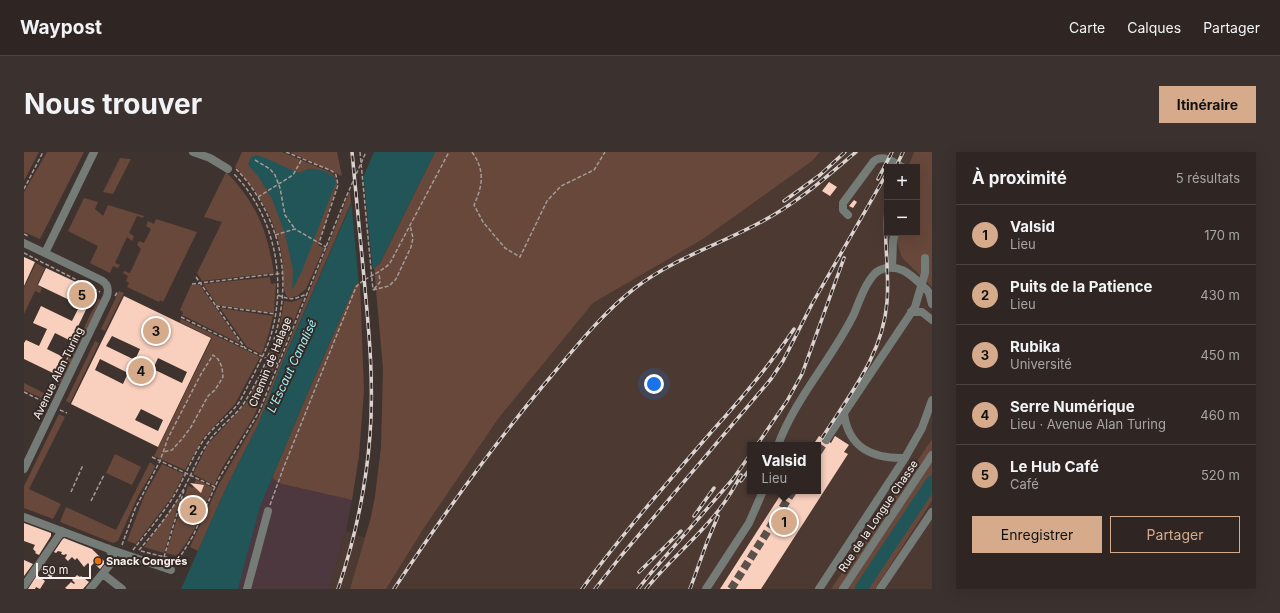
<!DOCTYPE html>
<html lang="fr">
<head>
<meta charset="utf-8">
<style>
  :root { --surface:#2f2623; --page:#3b3230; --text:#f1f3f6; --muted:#a7a5a6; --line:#4a4341; --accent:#d6ab8b }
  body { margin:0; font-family:Inter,sans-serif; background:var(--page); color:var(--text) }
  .controls { position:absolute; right:12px; top:12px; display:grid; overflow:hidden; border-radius:0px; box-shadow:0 4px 16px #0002 }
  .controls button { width:36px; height:36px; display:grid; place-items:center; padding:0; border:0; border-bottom:1px solid var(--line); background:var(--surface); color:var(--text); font:20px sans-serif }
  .scale { position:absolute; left:12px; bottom:10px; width:55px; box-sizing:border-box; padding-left:4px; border:2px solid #f9f1ee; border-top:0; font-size:11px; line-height:14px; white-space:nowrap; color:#f9f1ee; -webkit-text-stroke:3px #352925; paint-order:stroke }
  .you { position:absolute; left:630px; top:232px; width:14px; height:14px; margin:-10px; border:3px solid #fff; border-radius:50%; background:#1a73e8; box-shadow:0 0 0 6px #1a73e833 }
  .badge { display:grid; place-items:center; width:26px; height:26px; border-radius:50%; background:var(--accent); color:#111; font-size:13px; font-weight:700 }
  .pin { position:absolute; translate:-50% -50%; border:2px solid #fff; box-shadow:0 1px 4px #0006 }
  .popup { position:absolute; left:723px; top:290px; width:74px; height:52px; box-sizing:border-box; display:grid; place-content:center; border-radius:0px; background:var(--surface); filter:drop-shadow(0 1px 3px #0005); font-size:13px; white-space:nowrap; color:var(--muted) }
  .popup b { font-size:15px; color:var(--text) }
  .popup::after { content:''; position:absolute; left:50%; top:100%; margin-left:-8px; border:8px solid transparent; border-top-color:var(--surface) }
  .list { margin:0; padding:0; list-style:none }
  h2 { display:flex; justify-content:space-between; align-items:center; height:52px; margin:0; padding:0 16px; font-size:17px }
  h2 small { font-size:13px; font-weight:400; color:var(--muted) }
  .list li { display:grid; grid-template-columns:26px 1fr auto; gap:12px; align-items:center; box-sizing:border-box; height:60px; padding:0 16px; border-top:1px solid var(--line) }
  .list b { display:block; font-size:15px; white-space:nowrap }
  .list p { margin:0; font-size:13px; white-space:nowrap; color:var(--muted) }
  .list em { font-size:13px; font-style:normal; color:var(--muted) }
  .actions { display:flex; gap:8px; padding:12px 16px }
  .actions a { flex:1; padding:9px 0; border:1px solid var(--accent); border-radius:0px; text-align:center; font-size:14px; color:var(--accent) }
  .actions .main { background:var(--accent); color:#111 }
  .map { position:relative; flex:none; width:908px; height:437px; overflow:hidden; border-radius:0px }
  header { display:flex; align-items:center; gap:24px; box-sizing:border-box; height:56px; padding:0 20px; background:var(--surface); border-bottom:1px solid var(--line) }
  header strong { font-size:19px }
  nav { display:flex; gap:22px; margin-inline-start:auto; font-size:14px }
  .intro { display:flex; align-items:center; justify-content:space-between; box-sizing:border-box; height:96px; padding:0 24px }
  h1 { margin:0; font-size:28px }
  .button { padding:10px 18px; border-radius:0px; background:var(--accent); color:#111; font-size:14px; font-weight:700 }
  main { display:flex; gap:24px; padding:0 24px }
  aside { flex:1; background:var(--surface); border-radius:0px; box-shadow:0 4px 16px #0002 }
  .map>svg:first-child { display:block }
  .commercial { fill:#4c383e }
  .built { fill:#4c3a32; fill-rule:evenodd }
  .green { fill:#67483b }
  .water { fill:#225558 }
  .pier { fill:#3f332f }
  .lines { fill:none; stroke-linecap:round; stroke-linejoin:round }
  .river { stroke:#225558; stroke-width:13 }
  .building { fill:#f9cfbd; fill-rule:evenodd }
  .minor-tunnel { stroke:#5b504c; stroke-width:8; stroke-dasharray:8 4; stroke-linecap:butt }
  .path { stroke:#a59b97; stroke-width:1.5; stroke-dasharray:4 2; stroke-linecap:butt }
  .minor { stroke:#757b77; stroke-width:8 }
  .rail-casing { stroke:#dbd3d0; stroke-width:3.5 }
  .rail { stroke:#352925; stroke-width:2; stroke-dasharray:6; stroke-linecap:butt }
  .path-bridge { stroke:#a59b97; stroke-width:1.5; stroke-dasharray:4 2; stroke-linecap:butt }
  .food-dot { fill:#e8710a; stroke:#352925; stroke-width:1.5 }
  .labels { text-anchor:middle; stroke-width:4; stroke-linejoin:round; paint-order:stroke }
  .street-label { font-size:11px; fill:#f9f1ee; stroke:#352925 }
  .poi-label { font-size:11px; font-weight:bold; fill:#f9f1ee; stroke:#352925; text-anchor:start }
  .water-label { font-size:12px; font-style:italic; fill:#9df3f9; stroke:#352925 }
</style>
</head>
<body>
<header>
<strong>Waypost</strong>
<nav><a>Carte</a><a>Calques</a><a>Partager</a></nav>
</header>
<div class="intro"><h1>Nous trouver</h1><a class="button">Itinéraire</a></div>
<main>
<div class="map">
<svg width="908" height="437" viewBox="0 0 908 437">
  <rect width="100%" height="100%" fill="#3f332f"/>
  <path class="commercial" d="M248,326L258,332L328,348L322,379L305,437H214L236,355Z"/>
  <path class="built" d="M796,0H890L884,15H863V81H870L878,106L908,135V287L807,437H362L400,376L474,267L569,151L679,87L788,9ZM726,293H794V339H726Z
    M908,349V437H851Z
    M322,379L342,386L334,414L326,437H305Z"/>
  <path class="green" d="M0,0H15L0,29Z
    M23,0H60L16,87L0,80V40Z
    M218,0H258L306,20C311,23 312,27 313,33L294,93L300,96L282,137L273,144L265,146C256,140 260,116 258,105C253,70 235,40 211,15Z
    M266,0H313L318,24Z
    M411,0H796L788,9L679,87L569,151L474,267L400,376L362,437H326L347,365L351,344L357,295L359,216L350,116L356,111Z
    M890,0H908V135L878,106L870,81H893V15H884Z
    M96,6L107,7L89,42L79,40Z
    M202,20C233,51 243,79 250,121L178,129L173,121L198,70L180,65Z
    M326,39L327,51L259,209L235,271L202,336L174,399L166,395L195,332L235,264Z
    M60,46L74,50L71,57L79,64L84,53L120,64L119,66L113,64L105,81L110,84L108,89L103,85L91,111L96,113L94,116L89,114L86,121L66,111L74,94L44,79Z
    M132,67L173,80L139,150L136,148L135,150L103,135L105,131L102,129L104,124L99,121L100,119L106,121L117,97L113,93L115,89L120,91L127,77L122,74L124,69L130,72Z
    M12,111L21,116L13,133L18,136L16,141L11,139L0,162V136Z
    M246,125L247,132L252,131L250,161L193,153L179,132Z
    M336,129L340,239L335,304L328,348L258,332L248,326L284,240L331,133Z
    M175,132L217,192L158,163L159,160L156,158L167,133Z
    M95,139L100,141L81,179L77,177Z
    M279,146L254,209L245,205L255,178L260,149L268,150Z
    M74,147L77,148L36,233H32Z
    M196,156L249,164L245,181L238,202L223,195Z
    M157,167L236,205L211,252L179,286L161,318L130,304L188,186L156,170Z
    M71,189L75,191L46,251L42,249Z
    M244,209L252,212L230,264L197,318L190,333L169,322L184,292L222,251Z
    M0,231L20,241L22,236L26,238L22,248L0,238Z
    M35,262L41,265L5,337L37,352L29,367L0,356V334Z
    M908,287V349L851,437H807Z
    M91,302L117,315L108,333L82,321Z
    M126,310L131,314L129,319L114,344L94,389L89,391L36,370L42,355L92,378Z
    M138,312L160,322L148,345L112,392L103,389L121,342Z
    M172,327L189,336L171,376L163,390L153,404L142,401L164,334L169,336Z
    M157,344L140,401L120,395Z"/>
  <path class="water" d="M350,0H411L356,111L331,133L284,240L236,355L214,437H157L202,336L235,271L259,209Z
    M232,3C247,7 261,16 276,21C278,20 282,17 284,17C291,16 308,20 311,27C313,32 309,38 307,43L278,119L268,138L269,118L261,82L248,47L234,24L224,13L227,5Z"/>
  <path class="pier" d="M339,20L349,120L335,133L327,47Z"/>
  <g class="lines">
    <path class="river" d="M837,437L908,330"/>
  </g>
  <path class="building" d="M805,30L813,35L806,44L798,39Z
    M830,48L833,50L829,56L825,54Z
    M0,105L11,110L0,134Z
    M22,116L71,139L47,189L31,181L23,197L39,205L31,222L0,207V191L2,188L15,194L23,177L9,171L17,154L48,169L56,153L14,133Z
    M100,144L187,186L134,295L47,252ZM88,184L116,197L111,208L82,194ZM134,206L163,220L158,231L129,217ZM76,207L104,221L99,232L71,218ZM117,257L139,268L134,279L111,268Z
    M795,284L807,291L811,284L825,293L820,300L824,302L737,437H696L759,339H794V293H789Z
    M166,331L180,333L177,341Z
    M0,371L27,381V384L15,403L11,401L12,400L9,397L11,393L0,389Z
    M40,386L68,397L80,409V412L76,417L70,411L67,414L64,411L60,415L53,406L51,408L48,405L44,409L41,406L43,403L42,402L40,403L37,402L38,400L34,399L32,401L30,400L38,388Z
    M0,408L9,412L0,424Z
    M20,413L30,421L27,426L17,418Z
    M13,423L21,429L16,437L12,435L11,437H4Z
    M53,423L56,425L57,424L65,430L59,437H43L41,436L47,430L50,432L51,431L48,428Z"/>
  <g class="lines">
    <path class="minor-tunnel" d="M794,300L802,288
      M707,437L769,339"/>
    <path class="path" d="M262,0L308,19L312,23L314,33L295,91
      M448,0C461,18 459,33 450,53L459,70L481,96L496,105L523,49L537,34L570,18L581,0
      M231,8L246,17L251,23L256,36L261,63L271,77
      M0,37L19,0
      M234,45L269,23L278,7
      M0,82L4,84
      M251,83L271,77L302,95
      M0,101L76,140
      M172,125L221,196L254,212
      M168,132L259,121
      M350,137L356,130L355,121
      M349,138L365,134L372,127L387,95L389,86L386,73
      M254,143C266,148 270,148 282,142
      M91,144L94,139
      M192,154L252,162
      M157,165L219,195
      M0,240L22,251
      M22,251L47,199
      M36,258L43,261
      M128,305L191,335
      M47,340L59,313
      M67,349L80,323
      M246,353L259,317L332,135C342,124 356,122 366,111L425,0
      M98,393L111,357L136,309L144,286L177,222L189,203L194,207L198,215L199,225L191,238L184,244L167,275L158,287L148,298L139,300
      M109,398C123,380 139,362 151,342C161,325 168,305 179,289C189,274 206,264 216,249C221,240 225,231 230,222C236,209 243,197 247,183C263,128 251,64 210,22
      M115,398C130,381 145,362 157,342C166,326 173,307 183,292C193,276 210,266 220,251C256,194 274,126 243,62C235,45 225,30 212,17
      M117,399L153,408
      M140,405L160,338
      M151,413L169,384L194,328L235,260L323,43L342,0"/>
    <path class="minor" d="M169,0L186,6L204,17
      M824,63L819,58V51L850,9C860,2 870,10 878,15
      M0,91L77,128C84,132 85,137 83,144L0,317
      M21,101L70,0
      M868,116L869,89L871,81
      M887,160H898L908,168
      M820,262C825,296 848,307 881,306L898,276L908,248
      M802,288L891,155L901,121V106
      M754,293C772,245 808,207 830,162C835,150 844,123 856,118C876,109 890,126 903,138L905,141L908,152
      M0,365L85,397L147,418
      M79,422L98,437
      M0,434L38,379
      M66,437L88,410L89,404L85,397
      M223,437L244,359
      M682,437L725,371L739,339
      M795,437L881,306
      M819,437L908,303
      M856,437L908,360"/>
    <g class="rail-casing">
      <path id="rail" d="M872,15L879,0
        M854,27L868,0
        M760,49L796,23L821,0
        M798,286C825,243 859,203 863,150C866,116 858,82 863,47
        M733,293L763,249L778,222L820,106
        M717,329L726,317
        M670,364L690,336
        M615,420L657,379
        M314,437C331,387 342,336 346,283C350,231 345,179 340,126C336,84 332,42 328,0
        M370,437C419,363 471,290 529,222C554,192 580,160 611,136C649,107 694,93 735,71C771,53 801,26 832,0
        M558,437C598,382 644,330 689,278C718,246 746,213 770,177
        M571,437L597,404L747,227L759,209L788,152L863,21
        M614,437L626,422L709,327L726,303
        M622,437C641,413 664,394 684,371C697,357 708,340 717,323
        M666,437L683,390L694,364"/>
    </g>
    <use href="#rail" class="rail"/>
    <path class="path-bridge" d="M336,0L349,138"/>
  </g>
  <circle class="food-dot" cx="74" cy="409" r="4"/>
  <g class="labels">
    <g class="street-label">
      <text transform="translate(246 210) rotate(-68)" y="4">Chemin de Halage</text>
      <text transform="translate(34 221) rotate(-64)" y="4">Avenue Alan Turing</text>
      <text transform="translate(854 364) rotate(-56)" y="4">Rue de la Longue Chasse</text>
    </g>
    <g class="poi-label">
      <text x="82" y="413">Snack Congrés</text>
    </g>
    <g class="water-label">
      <text transform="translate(268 214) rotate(-65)" y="4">L'Escaut Canalisé</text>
    </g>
  </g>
</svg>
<div class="controls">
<button>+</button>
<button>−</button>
</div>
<div class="scale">50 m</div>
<div class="you"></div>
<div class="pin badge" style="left:760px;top:370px">1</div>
<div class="popup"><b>Valsid</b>Lieu</div>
<div class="pin badge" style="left:169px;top:358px">2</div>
<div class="pin badge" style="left:132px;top:179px">3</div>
<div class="pin badge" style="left:117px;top:219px">4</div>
<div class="pin badge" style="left:58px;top:143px">5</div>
</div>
<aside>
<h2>À proximité<small>5 résultats</small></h2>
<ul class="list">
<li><span class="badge">1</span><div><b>Valsid</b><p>Lieu</p></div><em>170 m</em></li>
<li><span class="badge">2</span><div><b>Puits de la Patience</b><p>Lieu</p></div><em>430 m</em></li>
<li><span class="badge">3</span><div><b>Rubika</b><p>Université</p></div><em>450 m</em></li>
<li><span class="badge">4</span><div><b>Serre Numérique</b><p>Lieu · Avenue Alan Turing</p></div><em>460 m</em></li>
<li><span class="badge">5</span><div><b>Le Hub Café</b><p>Café</p></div><em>520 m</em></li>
</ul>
<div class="actions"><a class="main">Enregistrer</a><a>Partager</a></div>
</aside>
</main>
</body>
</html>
